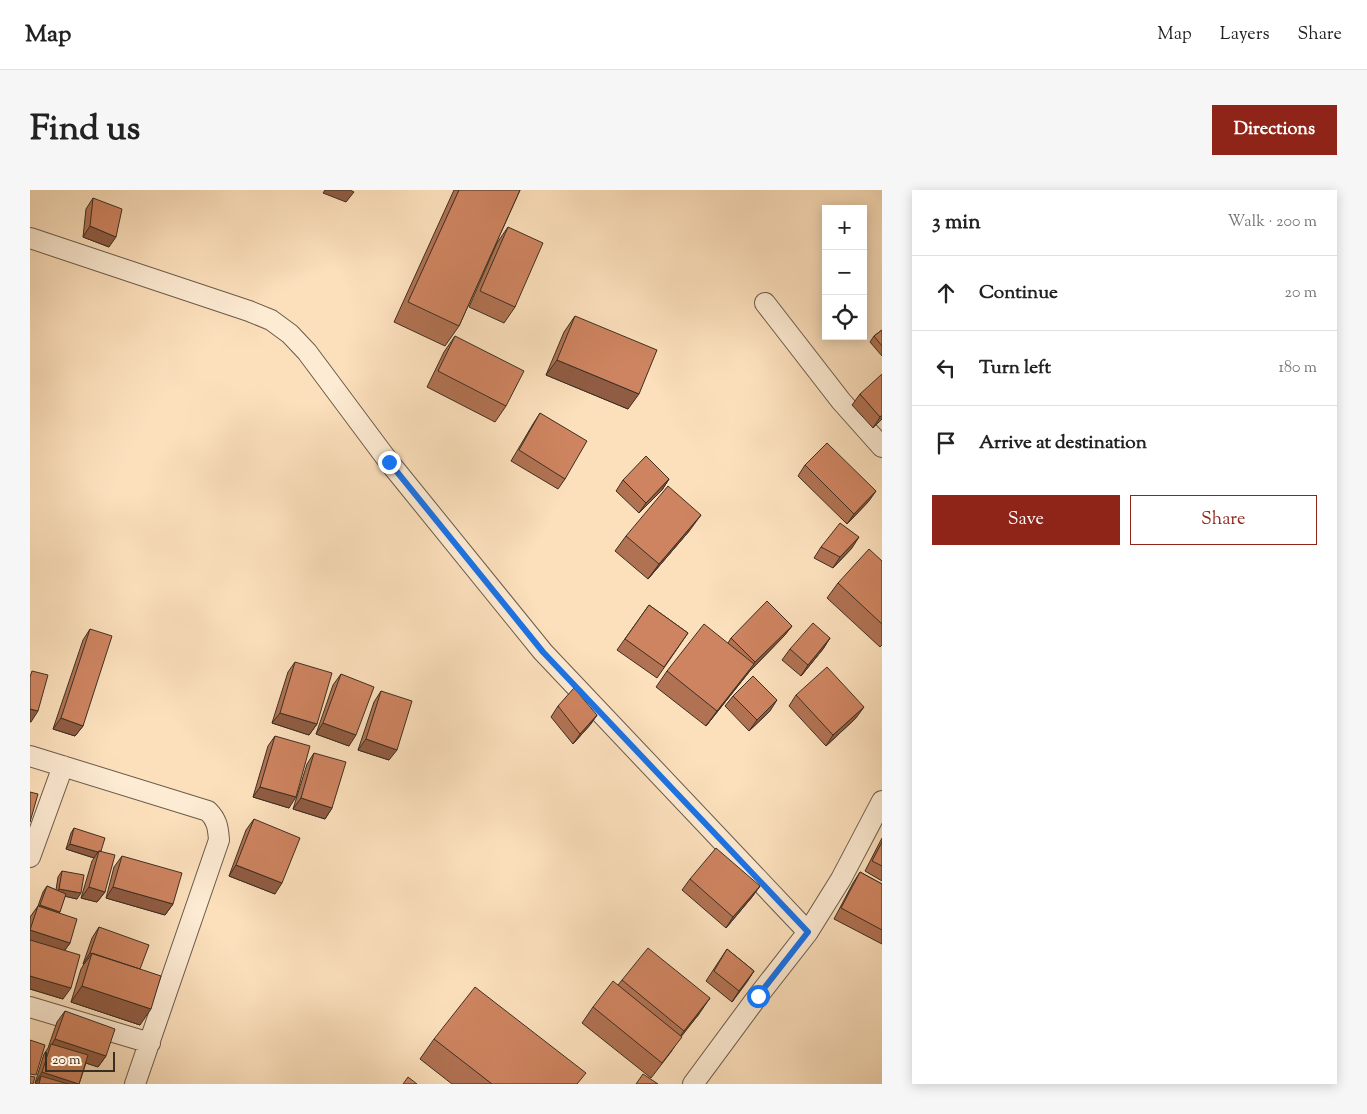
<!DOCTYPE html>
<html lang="en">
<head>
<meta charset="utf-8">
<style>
  :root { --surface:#fff; --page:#f6f6f6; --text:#222; --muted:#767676; --line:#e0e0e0; --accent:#8f2418 }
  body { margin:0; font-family:"Sorts Mill Goudy",serif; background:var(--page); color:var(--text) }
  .controls { position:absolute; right:15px; top:15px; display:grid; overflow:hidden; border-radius:0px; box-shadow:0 2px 12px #0003 }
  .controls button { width:45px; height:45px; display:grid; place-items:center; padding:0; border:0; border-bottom:1px solid var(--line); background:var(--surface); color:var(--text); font:25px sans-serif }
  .scale { position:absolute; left:15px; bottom:12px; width:70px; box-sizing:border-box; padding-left:5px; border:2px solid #3b2f23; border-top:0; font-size:14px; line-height:18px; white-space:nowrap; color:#3b2f23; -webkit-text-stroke:4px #fdebd3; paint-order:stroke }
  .stop { position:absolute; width:15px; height:15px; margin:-11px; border:4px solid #1a73e8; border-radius:50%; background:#fff }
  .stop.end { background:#1a73e8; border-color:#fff; box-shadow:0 1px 5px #0008 }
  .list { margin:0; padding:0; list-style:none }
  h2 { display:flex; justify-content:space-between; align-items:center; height:65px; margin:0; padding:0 20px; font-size:21px }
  h2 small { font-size:16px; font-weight:400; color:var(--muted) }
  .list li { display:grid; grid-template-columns:32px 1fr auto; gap:15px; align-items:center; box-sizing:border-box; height:75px; padding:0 20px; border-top:1px solid var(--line) }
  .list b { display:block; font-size:19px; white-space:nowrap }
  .list em { font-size:16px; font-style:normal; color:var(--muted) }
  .actions { display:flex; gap:10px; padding:15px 20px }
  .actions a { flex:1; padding:11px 0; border:1px solid var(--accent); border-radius:0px; text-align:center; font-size:18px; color:var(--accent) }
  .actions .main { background:var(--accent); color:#fff }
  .icon { flex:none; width:28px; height:28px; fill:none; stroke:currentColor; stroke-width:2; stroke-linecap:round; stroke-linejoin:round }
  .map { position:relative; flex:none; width:852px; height:894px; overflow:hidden; border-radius:0px }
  header { display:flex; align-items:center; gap:30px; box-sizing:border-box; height:70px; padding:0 25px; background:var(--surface); border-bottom:1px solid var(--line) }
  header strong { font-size:24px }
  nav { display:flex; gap:28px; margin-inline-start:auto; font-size:18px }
  .intro { display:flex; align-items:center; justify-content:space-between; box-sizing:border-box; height:120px; padding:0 30px }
  h1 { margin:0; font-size:35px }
  .button { padding:12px 22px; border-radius:0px; background:var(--accent); color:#fff; font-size:18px; font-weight:700 }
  main { display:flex; gap:30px; padding:0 30px }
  aside { flex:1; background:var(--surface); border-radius:0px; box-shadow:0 2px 12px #0003 }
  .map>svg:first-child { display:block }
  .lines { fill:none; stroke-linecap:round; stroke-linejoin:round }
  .minor-casing { stroke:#6b5b49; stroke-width:22 }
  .minor { stroke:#fdebd3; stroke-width:20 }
  .wall { fill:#b17253; stroke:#3b2f23 }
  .shaded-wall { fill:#905c43; stroke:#3b2f23 }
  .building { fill:#ce8460; stroke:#3b2f23 }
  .route { stroke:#1a73e8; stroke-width:6 }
</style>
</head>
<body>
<header>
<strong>Map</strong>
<nav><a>Map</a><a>Layers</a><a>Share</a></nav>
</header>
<div class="intro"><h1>Find us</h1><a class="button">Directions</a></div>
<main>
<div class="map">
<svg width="852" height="894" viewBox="0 0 852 894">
  <rect width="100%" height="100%" fill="#fce0bc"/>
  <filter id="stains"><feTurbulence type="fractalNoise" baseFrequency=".004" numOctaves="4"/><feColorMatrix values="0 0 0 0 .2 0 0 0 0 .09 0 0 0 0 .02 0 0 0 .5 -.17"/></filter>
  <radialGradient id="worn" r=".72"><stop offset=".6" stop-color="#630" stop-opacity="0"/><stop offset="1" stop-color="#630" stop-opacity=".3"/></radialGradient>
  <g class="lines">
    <g class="minor-casing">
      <path id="minor" d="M0,48L219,121L241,130L260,144L277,162L359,272L513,462L778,742L728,806L663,894
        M735,113L811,211L852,257
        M0,566L178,621C187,630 188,637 189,650L105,894
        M0,667L33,576
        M778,742L811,689L852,611
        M0,817L120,853"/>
    </g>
    <use href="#minor" class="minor"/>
  </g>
  <path class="wall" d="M424,0H490L429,136L415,156L364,132Z
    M63,8L79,57L53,47L56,19Z
    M478,37L485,117L474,133L439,117L467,53Z
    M545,126L598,219L516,185L534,142Z
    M852,140V166L840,152L844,146Z
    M425,146L476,216L465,232L397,197L414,162Z
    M830,204L852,229L843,238L822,215Z
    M510,223L535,289L528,299L481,271L503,234Z
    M775,275L839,311L817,334L768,286Z
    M639,289L632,300L609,323L586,301L593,290Z
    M660,340L618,389L585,361L596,346Z
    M791,357L822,358L803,378L784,368Z
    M852,371V455L850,457L797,408L808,393Z
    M619,415L658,443L627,488L587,460Z
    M762,436L754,446L719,482L676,536L626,497L637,481L698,453L701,448Z
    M60,439L53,536L45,546L23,539L53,450Z
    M800,448L793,459L771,486L752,470L760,459Z
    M265,472L287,534L279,545L242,533L258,482Z
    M311,484L319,556L286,544L303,495Z
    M351,501L359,570L328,560L344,512Z
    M766,505L826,528L796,556L759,516Z
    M703,506L740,521L719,541L695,516Z
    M528,516L567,525L560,535L543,554L521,527Z
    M245,546L259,618L223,607L238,556Z
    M284,563L302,618L295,629L263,619L277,574Z
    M224,629L245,704L199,686L216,640Z
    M44,638L71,661L75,702L67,712L51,708L62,671L64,668L36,659L41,643Z
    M852,648V691L835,681Z
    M92,666L143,714L135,725L76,708L84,677Z
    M32,681L47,709L35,706L29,723L40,753L34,761L33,809L0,799V727L8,716L13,702L17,696L26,700L28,687Z
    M830,682L852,694V754L804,729L823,693Z
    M660,689L730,696L722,707L696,738L652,700Z
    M69,737L110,779V835L41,812L51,779L54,774H53L62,748Z
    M697,759L724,781L702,812L676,791Z
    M592,790L669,824L651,846L641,862L621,888L552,833L563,817L588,795Z
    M35,821L76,866L68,877L56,873L49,894H6L5,893L14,864L18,858L27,832Z
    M404,849L548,894H422L390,869Z"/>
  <path class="shaded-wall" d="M295,0H320L324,2L316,12L293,3Z
    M60,36L86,47L79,57L53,47Z
    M527,170L609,204L598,219L516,185Z
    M852,225V229L843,238L850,227Z
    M639,289L632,300L609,323L616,313Z
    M846,301L839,311L817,334L824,324Z
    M671,325L660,340L618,389L629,374Z
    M829,347L822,358L803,378L810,367Z
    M762,436L754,446L719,482L676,536L687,521L725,472Z
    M800,448L793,459L771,486L778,475Z
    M747,510L740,521L719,541L727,530Z
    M834,517L826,528L796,556L803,545Z
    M0,519L8,521L1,532H0Z
    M250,523L287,534L279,545L242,533Z
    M567,525L560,535L543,554L550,544Z
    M31,528L53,536L45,546L23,539Z
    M293,533L326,545L319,556L286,544Z
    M336,549L367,560L359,570L328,560Z
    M230,597L266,607L259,618L223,607Z
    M271,608L302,618L295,629L263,619Z
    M40,654L68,662L64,668L36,659Z
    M206,675L252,693L245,704L199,686Z
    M730,696L722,707L696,738L703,727Z
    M59,697L75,702L67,712L51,708Z
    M83,697L143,714L135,725L76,708Z
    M29,699L51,703L47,709L25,704Z
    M10,715L30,722L26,727L6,720Z
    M0,740L40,753L32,764L0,753Z
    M60,763L62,764L54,774H53Z
    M724,781L717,792L702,812L709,801Z
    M0,786L41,798L33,809L0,799Z
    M52,796L121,819L110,835L41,812Z
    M680,808L669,824L643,857L654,841Z
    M25,849L76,866L68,877L19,861L21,856Z
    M12,882L48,894H9L11,886L6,894L5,893Z"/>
  <path class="building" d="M429,0H490L429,136L378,112Z
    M63,8L92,19L86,47L60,36Z
    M478,37L513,53L485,117L450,101Z
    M545,126L627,160L609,204L527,170Z
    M852,140V156L844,146Z
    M425,146L494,181L476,216L408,181Z
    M852,184V225L850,227L830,204Z
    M510,223L557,251L535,289L489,260Z
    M797,253L846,301L824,324L775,275Z
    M616,266L639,289L616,313L593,290Z
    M638,296L671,325L629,374L596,346Z
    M810,333L829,347L810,367L791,357Z
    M839,359L852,371V434L808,393Z
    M737,411L762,436L725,472L701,448Z
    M619,415L658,443L634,477L595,449Z
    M783,433L800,448L778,475L760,459Z
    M674,434L724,474L687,521L637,481Z
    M60,439L82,446L53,536L31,528Z
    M265,472L302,483L287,534L250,523Z
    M797,477L834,517L803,545L766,505Z
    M2,481L18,485L8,521L0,519V487Z
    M311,484L344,497L326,545L293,533Z
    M723,486L747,510L727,530L703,506Z
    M544,498L567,525L550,544L528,516Z
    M351,501L382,511L367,560L336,549Z
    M245,546L280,556L266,607L230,597Z
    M284,563L316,572L302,618L271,608Z
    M0,602L8,604L0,632Z
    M224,629L270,648L252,693L206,675Z
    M44,638L75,648L71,661H69L68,662L40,654Z
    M852,652V676L842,671Z
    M686,658L730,696L703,727L660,689Z
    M69,661L85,665L75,702L59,697Z
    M92,666L152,683L143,714L83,697Z
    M32,681L54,685L51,703L29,699Z
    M830,682L852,694V740L811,718Z
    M17,696L36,704L30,722L10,715Z
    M8,716L47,729L40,753L0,740Z
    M69,737L119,755L110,779L60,763Z
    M0,750L50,765L41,798L0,786Z
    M618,758L680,808L654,841L592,790Z
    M697,759L724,781L709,801L684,781Z
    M62,763L131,786L121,819L52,796Z
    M583,791L652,847L632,873L563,817Z
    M445,797L556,883L547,894H462L404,849Z
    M35,821L85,839L76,866L25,849Z
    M0,850L15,855L6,885L0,884Z
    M21,854L58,865L49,894L12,882Z
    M613,884L628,894H606Z
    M0,886L5,887L3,894H0Z
    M11,886L38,894H9Z
    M378,887L387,894H373Z"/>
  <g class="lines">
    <path class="route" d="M359,272L513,462L778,742L728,806"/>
  </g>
  <rect width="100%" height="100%" filter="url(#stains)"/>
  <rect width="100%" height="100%" fill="url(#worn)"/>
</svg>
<div class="controls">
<button>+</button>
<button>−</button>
<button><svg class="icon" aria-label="locate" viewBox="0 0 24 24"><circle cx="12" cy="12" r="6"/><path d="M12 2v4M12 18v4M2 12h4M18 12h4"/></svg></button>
</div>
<div class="scale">20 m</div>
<div class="stop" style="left:728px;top:806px"></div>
<div class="stop end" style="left:359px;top:272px"></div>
</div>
<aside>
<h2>3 min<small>Walk · 200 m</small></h2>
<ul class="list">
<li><svg class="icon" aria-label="ahead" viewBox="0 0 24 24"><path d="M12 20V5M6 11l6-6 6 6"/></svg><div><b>Continue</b></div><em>20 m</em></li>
<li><svg class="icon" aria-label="left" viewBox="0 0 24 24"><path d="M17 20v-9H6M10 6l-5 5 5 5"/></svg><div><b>Turn left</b></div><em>180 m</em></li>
<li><svg class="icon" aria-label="arrive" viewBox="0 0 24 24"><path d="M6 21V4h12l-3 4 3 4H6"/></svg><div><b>Arrive at destination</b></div></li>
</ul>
<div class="actions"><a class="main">Save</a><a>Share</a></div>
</aside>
</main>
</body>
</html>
